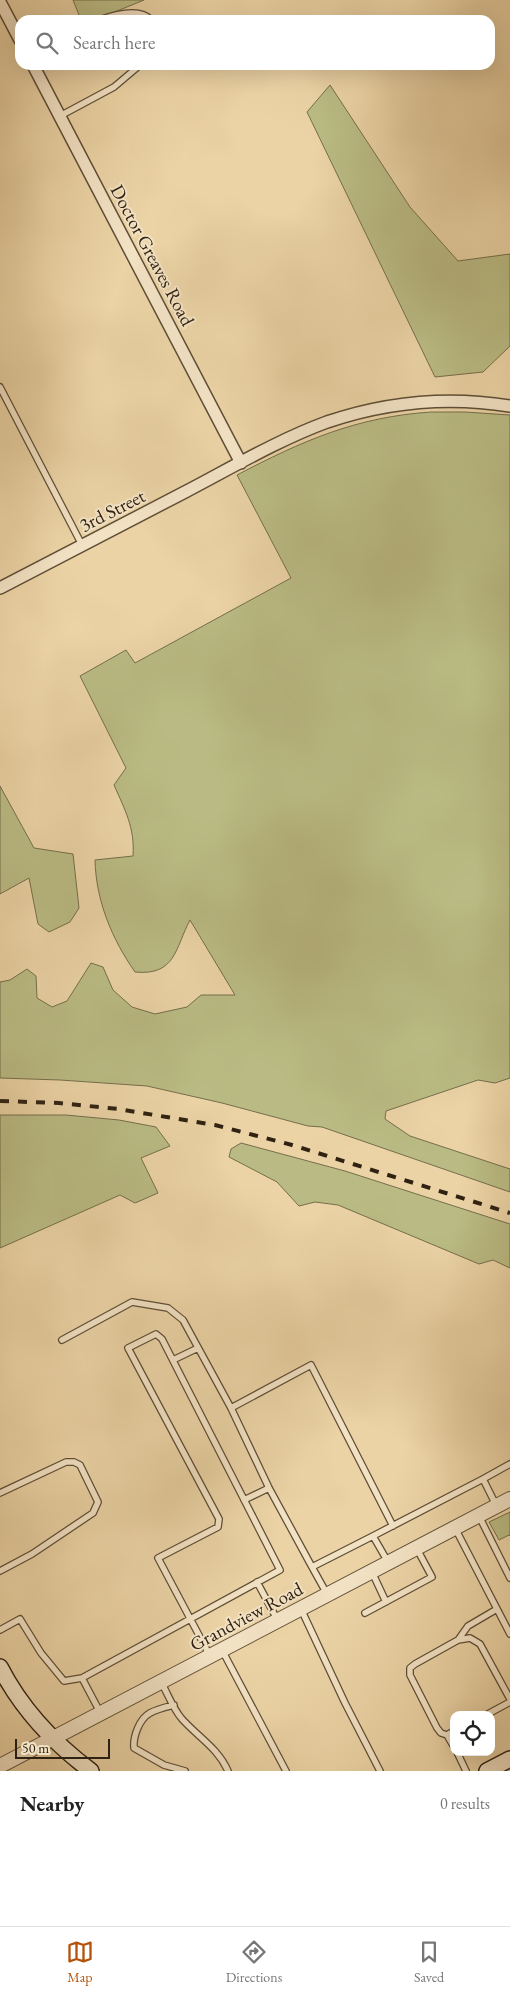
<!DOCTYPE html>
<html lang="en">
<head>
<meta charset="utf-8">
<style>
  :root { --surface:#fff; --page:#f6f6f6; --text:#222; --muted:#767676; --line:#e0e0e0; --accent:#b45309 }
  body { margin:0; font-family:"EB Garamond",serif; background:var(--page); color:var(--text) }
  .controls { position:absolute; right:15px; bottom:15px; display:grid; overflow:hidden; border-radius:10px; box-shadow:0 5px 20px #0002 }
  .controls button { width:45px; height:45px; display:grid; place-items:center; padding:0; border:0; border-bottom:1px solid var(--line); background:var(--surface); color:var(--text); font:25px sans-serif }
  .scale { position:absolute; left:15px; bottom:12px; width:95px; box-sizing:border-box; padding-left:5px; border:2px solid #302212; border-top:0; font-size:14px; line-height:18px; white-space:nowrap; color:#302212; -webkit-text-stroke:4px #f2e2c4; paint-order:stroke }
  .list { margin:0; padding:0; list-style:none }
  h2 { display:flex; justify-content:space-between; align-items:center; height:65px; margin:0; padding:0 20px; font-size:21px }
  h2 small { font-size:16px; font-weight:400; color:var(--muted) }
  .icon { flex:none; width:28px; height:28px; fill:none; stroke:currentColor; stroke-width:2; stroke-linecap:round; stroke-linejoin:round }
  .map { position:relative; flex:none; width:510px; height:1771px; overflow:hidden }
  .search { position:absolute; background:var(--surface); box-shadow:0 5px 20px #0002; left:15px; right:15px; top:15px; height:55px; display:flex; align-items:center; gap:12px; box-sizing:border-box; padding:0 18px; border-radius:15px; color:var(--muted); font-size:19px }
  .sheet { height:155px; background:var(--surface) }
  nav { display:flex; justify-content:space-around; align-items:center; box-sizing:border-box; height:70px; border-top:1px solid var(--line); background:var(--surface); font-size:14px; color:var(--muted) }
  nav a { display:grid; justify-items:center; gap:2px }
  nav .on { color:var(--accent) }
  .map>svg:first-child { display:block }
  .green { fill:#babb84; stroke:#756e4b }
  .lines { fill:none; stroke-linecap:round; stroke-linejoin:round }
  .service-casing { stroke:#5f4e37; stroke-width:8 }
  .minor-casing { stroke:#5f4e37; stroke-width:14 }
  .tertiary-casing { stroke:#5f4e37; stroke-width:16 }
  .secondary-casing { stroke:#302212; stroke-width:18 }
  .service { stroke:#f2e2c4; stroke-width:5.5 }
  .minor { stroke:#f2e2c4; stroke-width:11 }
  .tertiary { stroke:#f2e2c4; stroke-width:14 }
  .secondary { stroke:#f2e2c4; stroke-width:15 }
  .rail { stroke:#302212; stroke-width:4; stroke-dasharray:9 9; stroke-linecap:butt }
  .labels { text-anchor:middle; stroke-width:4; stroke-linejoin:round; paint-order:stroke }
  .street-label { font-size:19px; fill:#302212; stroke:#f2e2c4 }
</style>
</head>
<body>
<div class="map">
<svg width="510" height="1771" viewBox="0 0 510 1771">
  <rect width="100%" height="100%" fill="#ebd3a5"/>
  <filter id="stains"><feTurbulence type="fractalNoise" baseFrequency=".004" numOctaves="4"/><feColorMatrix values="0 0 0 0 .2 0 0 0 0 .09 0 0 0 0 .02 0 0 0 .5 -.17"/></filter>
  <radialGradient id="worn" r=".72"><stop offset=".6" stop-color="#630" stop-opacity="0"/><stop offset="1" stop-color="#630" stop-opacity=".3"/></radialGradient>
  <path class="green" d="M73,0H144L95,20H81Z
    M330,85L410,207L458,261L510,254V346L483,372L435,377L307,112Z
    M431,412H465L510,415V1078L495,1083L478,1080L386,1111L385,1119L410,1136L510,1169V1192L322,1127L308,1126L222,1103L147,1086L60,1080L0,1078V982L10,980L27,969L36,976L37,998L52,1007L67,1001L91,963L103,967L113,990L132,1007L155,1014L187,1007L201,995H235L190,920C175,948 176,976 135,972C112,939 96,901 95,860L133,856C135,828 125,810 114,785L126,768L80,676L126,650L135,663L291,578L237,475C302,441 356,417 431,412Z
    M0,786L34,848L73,854L79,908L70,922L49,932L38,924L29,878L0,894Z
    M0,1115H66L119,1120L156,1127L170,1146L141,1158L158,1193L135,1203L120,1195L0,1248Z
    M241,1143L345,1171L510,1224V1268L493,1260L479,1264L338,1205L315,1202L299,1206L277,1182L229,1157L231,1149Z
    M510,1512V1536L509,1535L499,1540L489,1522Z"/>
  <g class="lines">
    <g class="service-casing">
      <path id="service" d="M99,20C113,15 140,7 151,20
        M60,116L114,87L140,65
        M0,387L82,545
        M62,1340L132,1302L168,1308L183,1320L231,1408L269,1488L312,1567
        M173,1360L198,1348
        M231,1408L311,1365L393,1526
        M0,1493L66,1462H74L80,1465L98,1502L93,1513L32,1554L0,1571
        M244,1500L269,1488
        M496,1505L483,1479L510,1464
        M479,1516L510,1578
        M455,1528L510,1634
        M388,1562L373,1536L483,1479
        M372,1572L386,1602
        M257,1582L278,1621
        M327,1594L312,1567L373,1536
        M301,1609L345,1703L380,1771
        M365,1613L432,1577L417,1549
        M0,1630L20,1619L41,1653L64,1681L82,1678
        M458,1640L468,1626L497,1609
        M222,1650L286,1771
        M161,1682C168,1694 173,1709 182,1719C198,1737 218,1748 228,1771
        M174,1705C166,1707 157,1709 150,1713C139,1719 133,1737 134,1748L164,1765L185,1771
        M101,1714L82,1678L280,1570L162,1339L156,1334L128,1348L219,1519L218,1527L158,1558L210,1656
        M486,1715L510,1702
        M454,1731L447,1735L441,1733L437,1728L410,1675V1668L415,1664L458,1640L470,1638L480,1644L510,1699
        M447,1735L454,1747
        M457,1752L466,1771"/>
    </g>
    <g class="minor-casing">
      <path id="minor" d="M0,2L20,40
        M33,65L241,463
        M0,588C61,556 123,524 185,492C231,468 278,440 327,422C386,402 448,396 510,406"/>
    </g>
    <g class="tertiary-casing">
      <path id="tertiary" d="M0,1766L510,1499"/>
    </g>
    <g class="secondary-casing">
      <path id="secondary" d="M0,1667C21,1708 55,1744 91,1771
        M487,1771L510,1759"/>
    </g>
    <use href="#service" class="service"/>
    <use href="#minor" class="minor"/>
    <use href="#tertiary" class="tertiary"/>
    <use href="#secondary" class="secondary"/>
    <path class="rail" d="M0,1101L59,1103L118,1109L215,1125L292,1145L510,1213"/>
  </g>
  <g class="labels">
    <g class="street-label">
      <text transform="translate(153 255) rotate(62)" y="7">Doctor Greaves Road</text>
      <text transform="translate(112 510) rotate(-27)" y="7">3rd Street</text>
      <text transform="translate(246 1616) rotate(-28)" y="7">Grandview Road</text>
    </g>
  </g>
  <rect width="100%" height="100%" filter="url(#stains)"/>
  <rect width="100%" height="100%" fill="url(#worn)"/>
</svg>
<div class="controls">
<button><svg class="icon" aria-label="locate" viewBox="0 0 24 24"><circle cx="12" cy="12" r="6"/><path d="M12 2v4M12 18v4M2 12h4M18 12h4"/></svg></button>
</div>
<div class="scale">50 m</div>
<div class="search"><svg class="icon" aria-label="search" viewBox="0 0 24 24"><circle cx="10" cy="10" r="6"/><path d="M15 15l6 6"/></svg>Search here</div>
</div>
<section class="sheet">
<h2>Nearby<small>0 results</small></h2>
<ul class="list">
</ul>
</section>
<nav>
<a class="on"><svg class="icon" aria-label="map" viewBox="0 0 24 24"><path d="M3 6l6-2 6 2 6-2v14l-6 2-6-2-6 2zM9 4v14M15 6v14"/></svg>Map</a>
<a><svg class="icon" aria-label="directions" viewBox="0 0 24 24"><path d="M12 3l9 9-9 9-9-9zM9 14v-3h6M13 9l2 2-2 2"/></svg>Directions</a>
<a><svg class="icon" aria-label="saved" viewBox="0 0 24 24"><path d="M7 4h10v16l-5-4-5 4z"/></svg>Saved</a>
</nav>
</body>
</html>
